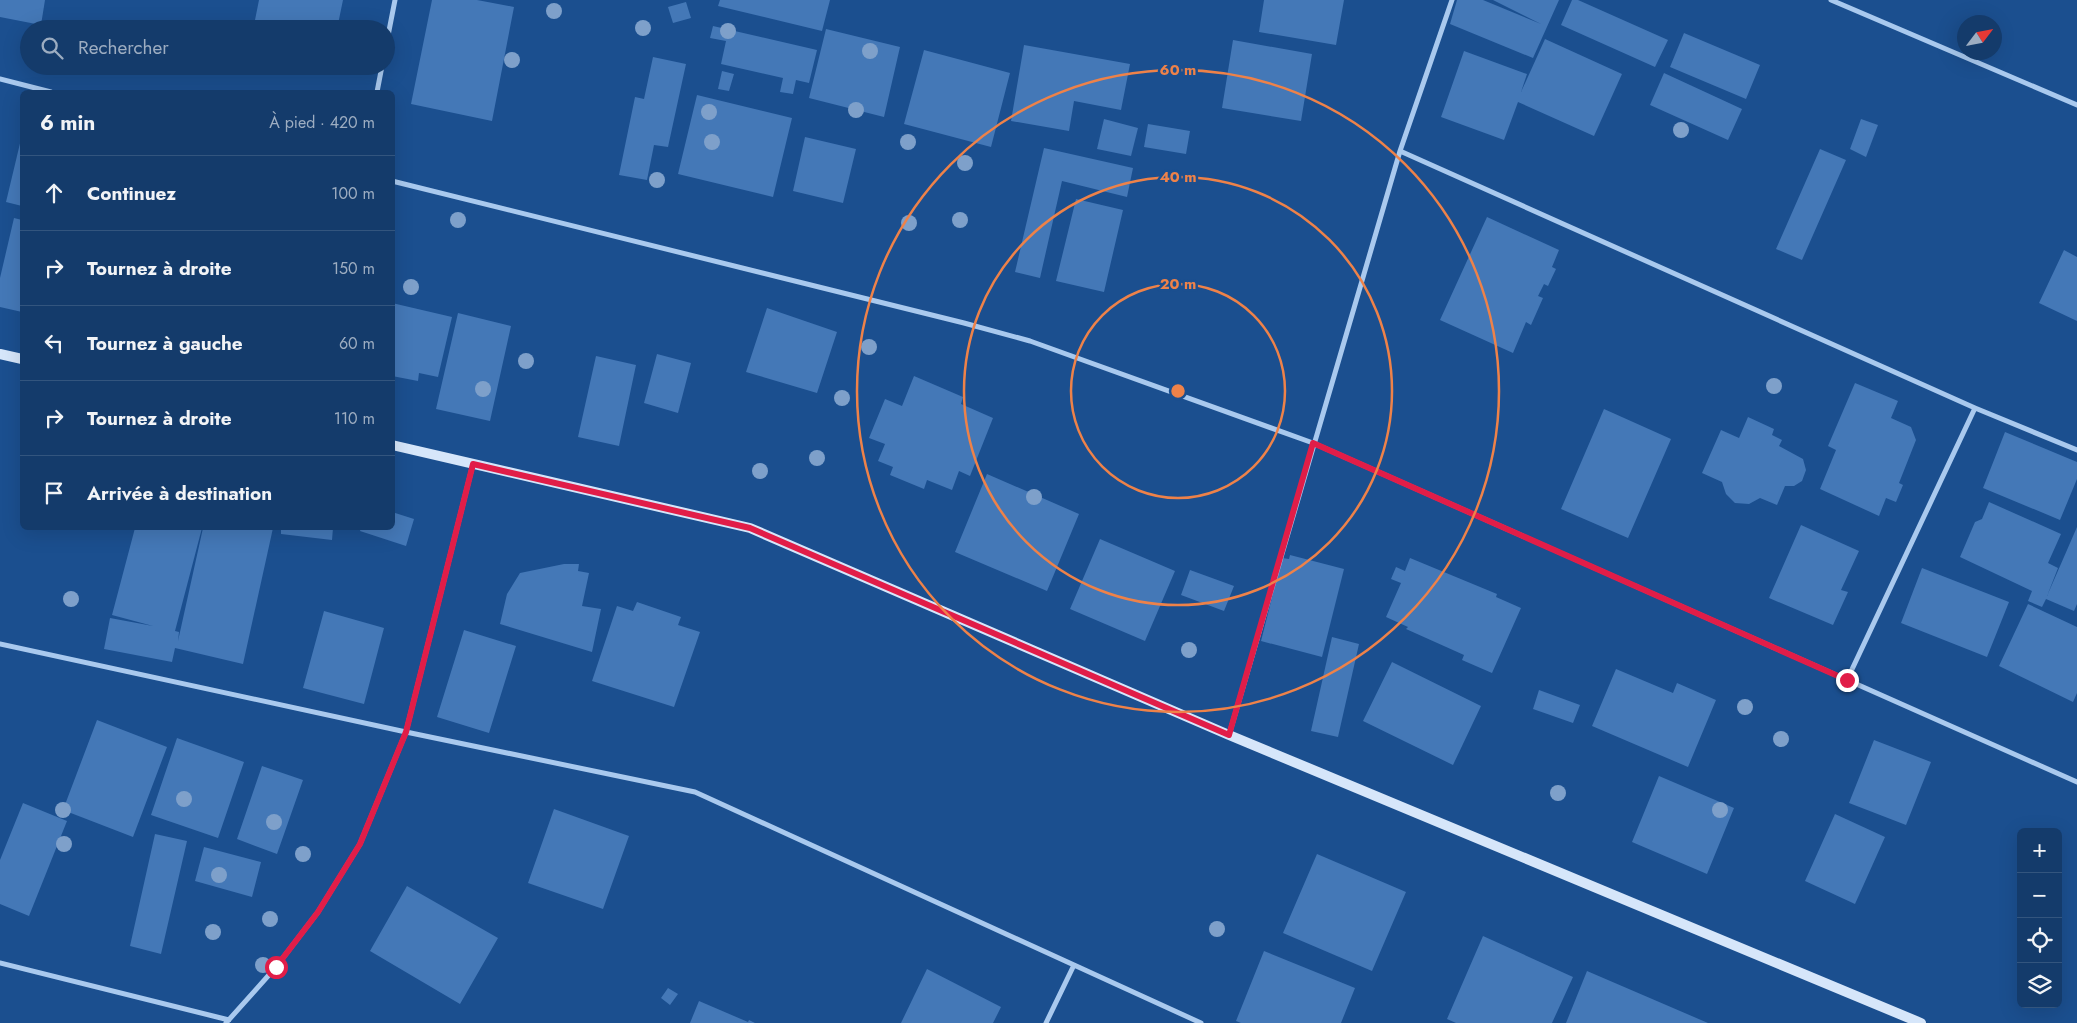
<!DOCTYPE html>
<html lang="fr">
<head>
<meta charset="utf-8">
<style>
  :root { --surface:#143b6b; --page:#214673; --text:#f1f3f6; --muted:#9dadc1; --line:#33557e }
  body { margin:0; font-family:Jost,sans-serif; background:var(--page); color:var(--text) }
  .controls { position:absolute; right:15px; bottom:15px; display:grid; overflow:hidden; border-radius:8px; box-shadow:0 5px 20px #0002 }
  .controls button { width:45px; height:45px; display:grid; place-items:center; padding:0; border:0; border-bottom:1px solid var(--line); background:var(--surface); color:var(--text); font:25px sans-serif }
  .compass { position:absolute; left:1957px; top:15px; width:45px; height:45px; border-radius:50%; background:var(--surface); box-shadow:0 5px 20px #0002; rotate:58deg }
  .stop { position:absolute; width:15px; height:15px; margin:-11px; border:4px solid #e11d48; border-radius:50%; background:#fff }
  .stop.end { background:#e11d48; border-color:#fff; box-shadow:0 1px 5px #0008 }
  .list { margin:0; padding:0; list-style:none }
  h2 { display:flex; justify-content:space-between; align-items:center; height:65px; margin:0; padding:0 20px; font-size:21px }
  h2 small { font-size:16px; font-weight:400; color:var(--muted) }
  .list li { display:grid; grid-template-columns:32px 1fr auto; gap:15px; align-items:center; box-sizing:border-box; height:75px; padding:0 20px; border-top:1px solid var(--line) }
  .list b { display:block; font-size:19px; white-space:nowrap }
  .list em { font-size:16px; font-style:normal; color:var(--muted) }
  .icon { flex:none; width:28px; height:28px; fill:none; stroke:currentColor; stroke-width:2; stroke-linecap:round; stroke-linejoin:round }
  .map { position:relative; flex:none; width:2077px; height:1023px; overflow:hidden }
  .search { position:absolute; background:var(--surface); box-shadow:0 5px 20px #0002; left:20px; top:20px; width:375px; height:55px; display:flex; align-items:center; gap:12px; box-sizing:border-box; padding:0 18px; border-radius:28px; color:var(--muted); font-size:19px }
  .panel { position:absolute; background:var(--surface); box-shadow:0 5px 20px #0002; left:20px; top:90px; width:375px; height:440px; border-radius:8px }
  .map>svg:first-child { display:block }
  .building { fill:#4478b7 }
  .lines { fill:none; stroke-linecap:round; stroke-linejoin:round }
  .street { stroke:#a9c9ee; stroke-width:5 }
  .secondary { stroke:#d6e6fa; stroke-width:10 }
  .tree { fill:#7ea0ca }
  .route { stroke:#e11d48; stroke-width:6 }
  .ring { fill:none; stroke:#ee8249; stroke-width:2.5 }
  .centre { fill:#ee8249; stroke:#1b4f8f; stroke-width:2.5 }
  .ring-label { font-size:15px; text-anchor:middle; font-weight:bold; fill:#ee8249; stroke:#1b4f8f; stroke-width:5; stroke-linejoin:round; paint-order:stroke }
</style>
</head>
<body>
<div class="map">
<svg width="2077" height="1023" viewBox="0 0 2077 1023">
  <rect width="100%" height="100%" fill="#1b4f8f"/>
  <path class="building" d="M0,0H45L41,25L0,17Z
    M259,0H343L337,29H300L255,20Z
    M432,0H477L514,7L492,121L411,104Z
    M720,0H830L822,31L718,6Z
    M1264,0H1344L1336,45L1259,32Z
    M1457,0H1483L1541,24L1493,0H1559L1533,58L1450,24Z
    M1572,0H1578L1668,40L1655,67L1561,25Z
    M686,2L691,18L673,23L668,7Z
    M713,26L817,50L809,83L796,80L793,94L780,92L783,78L721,64L726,41L710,38Z
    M826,29L900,47L884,117L809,98Z
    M1684,33L1760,65L1746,99L1670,67Z
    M1545,39L1622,74L1594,136L1518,102L1504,140L1441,117L1464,51L1527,74L1521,92Z
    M1233,40L1312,54L1301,121L1222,108Z
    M1024,45L1130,64L1121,110L1074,101L1069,131L1011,121Z
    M924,50L1010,73L991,147L904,124Z
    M653,57L686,64L668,147L654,145L647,180L619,175L635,97L644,99Z
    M722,71L734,74L729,91L718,89Z
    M1664,73L1742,109L1728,140L1650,105Z
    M697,95L792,118L773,197L678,174Z
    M1104,119L1138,128L1131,156L1097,149Z
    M1861,119L1878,125L1866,157L1850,149Z
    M1148,124L1190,131L1186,154L1144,147Z
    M22,135V206L6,202Z
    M805,137L856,149L843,203L793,191Z
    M1044,148L1133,168L1127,197L1062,181L1040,278L1015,272Z
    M1820,149L1846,160L1802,260L1776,249Z
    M1076,199L1123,210L1104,292L1056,281Z
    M1487,217L1559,250L1552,267L1556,269L1548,286L1544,284L1538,296L1543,298L1531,325L1526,322L1513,353L1440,320Z
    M14,218L22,220V312L0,307V278Z
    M2064,250L2077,257V321L2039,303Z
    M392,303L452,317L438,377L419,373L418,381L392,376Z
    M767,308L837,332L817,393L746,372Z
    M458,313L511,326L490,421L436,409Z
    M657,354L691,363L678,413L644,403Z
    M596,356L636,365L619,446L578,437Z
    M914,376L963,397L961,404L993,418L970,476L959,471L952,490L927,480L924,489L890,475L893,467L878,461L885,444L869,438L885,399L902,406Z
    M1855,383L1898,401L1891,418L1911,427L1916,440L1899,483L1903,485L1896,502L1886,498L1879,516L1820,489L1836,450L1828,446Z
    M1604,409L1671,439L1628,538L1561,509Z
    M1748,417L1774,429L1772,435L1782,440L1779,446L1803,459L1806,470L1802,481L1794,486H1785L1777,505L1760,498L1749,504L1735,503L1726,494L1722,482L1702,473L1721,430L1739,438Z
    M2005,432L2077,462V479L2060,520L1983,488Z
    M987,474L1079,514L1047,591L955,552Z
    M1989,502L2061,534L2048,563L2058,568L2047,596L2077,527V604L2074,611L2046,599L2042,607L2028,601L2032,591L1960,557L1975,522L1982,519Z
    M392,512L414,519L406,546L360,531L361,528H392Z
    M1801,525L1859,551L1841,590L1848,592L1833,625L1769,598Z
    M135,528H202L175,631L179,632L178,641L203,528H273L243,664L175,648L172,662L104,649L110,618L153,626L112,615Z
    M281,528H333L332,540L281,534Z
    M1100,539L1175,571L1145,641L1070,609Z
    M1290,555L1344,569L1322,657L1261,641L1282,558L1289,559Z
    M1410,558L1497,594L1496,597L1521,608L1492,673L1462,660L1464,655L1406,629L1408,627L1386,617L1401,583L1391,579L1396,567L1405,571Z
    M564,564H579L578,571L589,573L582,606L601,609L592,652L500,624L507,594L520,573Z
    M1922,568L2009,602L1987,657L1901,623Z
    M1190,570L1234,586L1224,611L1181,595Z
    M637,602L681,617L678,625L700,632L674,707L592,681L617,606L633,611Z
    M2028,604L2077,627V693L2073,702L1999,666Z
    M324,611L384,628L364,704L303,688Z
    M464,630L516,646L489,733L437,717Z
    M1332,637L1359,644L1338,737L1311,731Z
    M1392,662L1481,706L1453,765L1363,721Z
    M1616,669L1673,693L1677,683L1716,700L1688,767L1592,726Z
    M1539,690L1580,705L1573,723L1533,709Z
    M97,720L167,747L133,837L63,810Z
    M177,738L244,762L218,838L151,815Z
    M1874,740L1931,762L1906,825L1849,803Z
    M262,766L303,780L277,854L237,839Z
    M1659,776L1734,808L1707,874L1632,842Z
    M23,803L67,821L29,916L0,904V860Z
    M554,809L629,836L603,909L528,883Z
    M1835,814L1885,837L1855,904L1805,881Z
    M155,834L187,841L161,954L130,946Z
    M204,847L261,862L252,897L195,881Z
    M1317,854L1406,892L1372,971L1283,933Z
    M407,886L498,938L460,1004L370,951Z
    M1483,936L1573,977L1552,1023H1456L1447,1019Z
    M1264,951L1355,988L1341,1023H1241L1236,1021Z
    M927,969L1001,1007L993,1023H901Z
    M1587,971L1708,1023H1566Z
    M668,988L678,994L670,1005L661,998Z
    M699,1001L748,1022L749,1020L755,1023H690Z"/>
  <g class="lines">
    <path class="street" d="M1831,0L2077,105
      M386,46L395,0
      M0,79L51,92
      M377,92L382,66
      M1400,151L1975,408L2077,450
      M392,181L964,323L1030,341L1313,443L2077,782
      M0,644L406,732L695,792L1201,1023
      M1847,680L1975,408
      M1229,735L1400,151L1452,0
      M0,963L229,1020
      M226,1023L276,967L318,912L360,844L406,732L473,464
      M1046,1023L1074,965"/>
    <path class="secondary" d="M0,354L22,359
      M392,445L750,528L1229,735L1921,1023"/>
  </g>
  <g class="tree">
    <circle cx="554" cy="11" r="8"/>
    <circle cx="643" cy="28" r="8"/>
    <circle cx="728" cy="31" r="8"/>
    <circle cx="870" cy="51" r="8"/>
    <circle cx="512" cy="60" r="8"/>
    <circle cx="856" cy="110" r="8"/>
    <circle cx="709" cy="112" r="8"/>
    <circle cx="1681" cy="130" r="8"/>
    <circle cx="712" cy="142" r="8"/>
    <circle cx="908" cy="142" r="8"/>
    <circle cx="965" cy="163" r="8"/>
    <circle cx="657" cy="180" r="8"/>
    <circle cx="458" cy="220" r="8"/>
    <circle cx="960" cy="220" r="8"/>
    <circle cx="909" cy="223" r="8"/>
    <circle cx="411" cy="287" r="8"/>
    <circle cx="869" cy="347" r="8"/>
    <circle cx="526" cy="361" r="8"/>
    <circle cx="1774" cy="386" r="8"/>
    <circle cx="483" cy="389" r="8"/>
    <circle cx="842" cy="398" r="8"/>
    <circle cx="817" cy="458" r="8"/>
    <circle cx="760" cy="471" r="8"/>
    <circle cx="1034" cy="497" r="8"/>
    <circle cx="71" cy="599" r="8"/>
    <circle cx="1189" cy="650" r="8"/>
    <circle cx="1745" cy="707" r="8"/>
    <circle cx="1781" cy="739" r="8"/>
    <circle cx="1558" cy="793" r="8"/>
    <circle cx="184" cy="799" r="8"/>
    <circle cx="63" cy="810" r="8"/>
    <circle cx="1720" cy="810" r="8"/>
    <circle cx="274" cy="822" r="8"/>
    <circle cx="64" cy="844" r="8"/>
    <circle cx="303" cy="854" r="8"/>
    <circle cx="219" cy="875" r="8"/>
    <circle cx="270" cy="919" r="8"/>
    <circle cx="1217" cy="929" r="8"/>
    <circle cx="213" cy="932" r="8"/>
    <circle cx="263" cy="965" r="8"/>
  </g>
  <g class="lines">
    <path class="route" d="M276,967L318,912L360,844L406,732L473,464L750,528L1229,735L1313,443L1847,680"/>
  </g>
  <g class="ring">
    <circle cx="1178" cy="391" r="107"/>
    <circle cx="1178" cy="391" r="214"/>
    <circle cx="1178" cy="391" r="321"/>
  </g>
  <circle cx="1178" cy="391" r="8" class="centre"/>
  <g class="ring-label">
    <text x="1178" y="75">60 m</text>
    <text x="1178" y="182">40 m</text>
    <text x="1178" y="289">20 m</text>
  </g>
</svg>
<div class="controls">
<button>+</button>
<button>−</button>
<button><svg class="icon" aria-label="locate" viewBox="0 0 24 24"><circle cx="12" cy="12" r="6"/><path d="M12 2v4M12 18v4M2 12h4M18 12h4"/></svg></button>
<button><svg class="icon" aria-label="layers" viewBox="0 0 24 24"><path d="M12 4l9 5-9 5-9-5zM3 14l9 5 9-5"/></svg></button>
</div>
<svg class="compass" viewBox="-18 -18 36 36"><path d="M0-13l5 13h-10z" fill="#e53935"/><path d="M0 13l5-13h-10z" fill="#9dadc1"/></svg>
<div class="stop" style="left:276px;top:967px"></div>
<div class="stop end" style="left:1847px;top:680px"></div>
<div class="search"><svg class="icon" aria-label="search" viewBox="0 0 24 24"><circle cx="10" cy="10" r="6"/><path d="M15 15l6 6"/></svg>Rechercher</div>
<section class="panel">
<h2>6 min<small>À pied · 420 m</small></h2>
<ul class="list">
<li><svg class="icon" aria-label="ahead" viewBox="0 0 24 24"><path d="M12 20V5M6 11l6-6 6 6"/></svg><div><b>Continuez</b></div><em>100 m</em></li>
<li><svg class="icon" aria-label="right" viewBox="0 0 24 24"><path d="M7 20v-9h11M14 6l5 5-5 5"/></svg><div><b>Tournez à droite</b></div><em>150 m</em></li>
<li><svg class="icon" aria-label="left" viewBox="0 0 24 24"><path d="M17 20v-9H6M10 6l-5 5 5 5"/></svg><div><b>Tournez à gauche</b></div><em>60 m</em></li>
<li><svg class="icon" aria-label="right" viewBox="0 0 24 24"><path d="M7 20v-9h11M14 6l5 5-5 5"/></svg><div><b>Tournez à droite</b></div><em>110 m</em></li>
<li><svg class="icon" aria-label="arrive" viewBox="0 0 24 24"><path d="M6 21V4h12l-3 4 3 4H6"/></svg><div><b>Arrivée à destination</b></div></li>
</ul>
</section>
</div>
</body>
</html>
